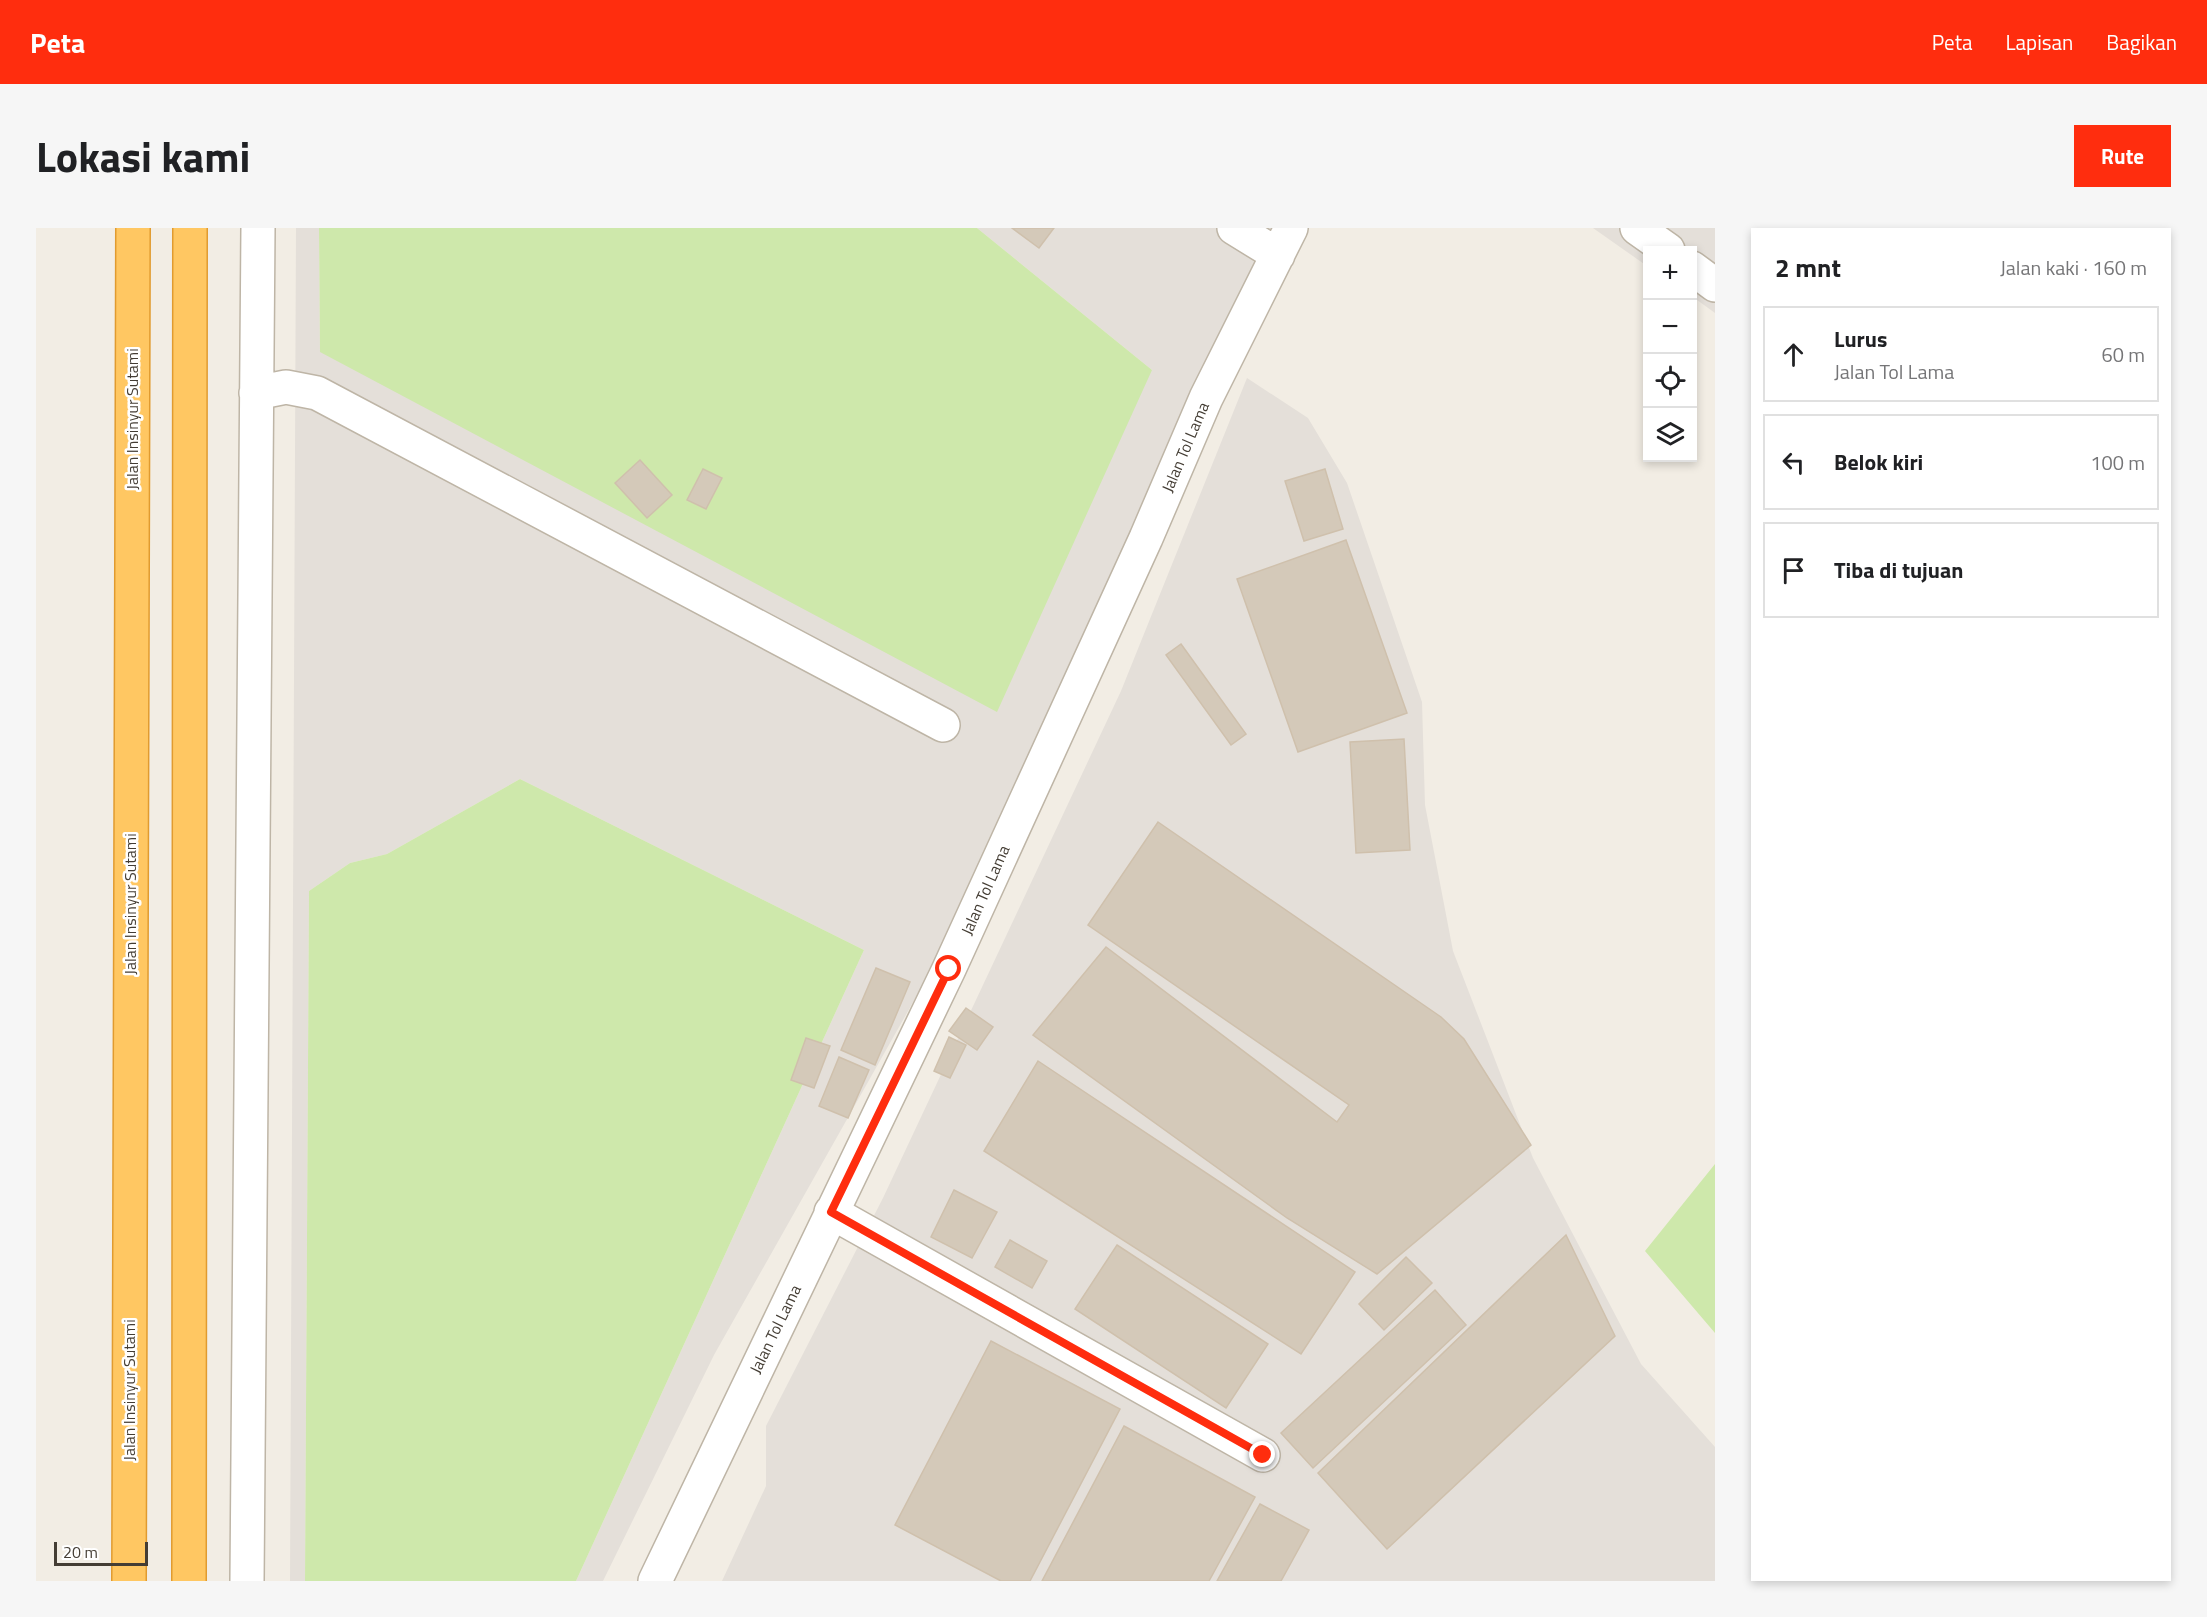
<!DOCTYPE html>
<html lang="id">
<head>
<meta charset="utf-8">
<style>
  :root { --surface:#fff; --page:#f6f6f6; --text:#202124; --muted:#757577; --line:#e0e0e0; --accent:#ff2d0e }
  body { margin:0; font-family:"Titillium Web",sans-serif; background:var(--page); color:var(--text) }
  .controls { position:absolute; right:18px; top:18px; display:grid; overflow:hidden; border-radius:0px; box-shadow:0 3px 9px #0003 }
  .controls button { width:54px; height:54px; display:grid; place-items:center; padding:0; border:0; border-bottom:2px solid var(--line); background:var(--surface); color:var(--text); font:30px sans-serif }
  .scale { position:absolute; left:18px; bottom:15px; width:94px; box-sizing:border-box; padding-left:6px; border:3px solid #443d34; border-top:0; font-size:16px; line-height:21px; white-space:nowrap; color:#443d34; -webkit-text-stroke:4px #fff; paint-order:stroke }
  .stop { position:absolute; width:18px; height:18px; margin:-14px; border:4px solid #ff2d0e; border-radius:50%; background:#fff }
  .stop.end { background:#ff2d0e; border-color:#fff; box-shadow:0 2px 6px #0008 }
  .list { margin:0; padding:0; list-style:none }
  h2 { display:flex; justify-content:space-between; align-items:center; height:78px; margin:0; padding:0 24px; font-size:26px }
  h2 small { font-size:20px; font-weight:400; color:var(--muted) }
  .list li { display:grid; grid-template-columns:39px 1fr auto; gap:18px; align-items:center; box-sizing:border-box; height:96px; margin:0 12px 12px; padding:0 12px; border:2px solid var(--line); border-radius:0px }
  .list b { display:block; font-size:22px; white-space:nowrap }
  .list p { margin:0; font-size:20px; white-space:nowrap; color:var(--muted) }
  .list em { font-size:20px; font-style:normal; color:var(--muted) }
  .icon { flex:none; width:33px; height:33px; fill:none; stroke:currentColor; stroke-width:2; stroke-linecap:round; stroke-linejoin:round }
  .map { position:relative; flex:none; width:1679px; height:1353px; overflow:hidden; border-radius:0px }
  header { display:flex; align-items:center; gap:36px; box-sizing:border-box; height:84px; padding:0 30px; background:var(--accent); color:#fff }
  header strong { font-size:28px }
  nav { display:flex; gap:33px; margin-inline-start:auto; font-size:21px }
  .intro { display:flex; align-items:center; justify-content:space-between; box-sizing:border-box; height:144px; padding:0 36px }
  h1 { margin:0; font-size:42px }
  .button { padding:15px 27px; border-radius:0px; background:var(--accent); color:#fff; font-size:21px; font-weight:700 }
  main { display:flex; gap:36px; padding:0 36px }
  aside { flex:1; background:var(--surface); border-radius:0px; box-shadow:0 3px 9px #0003 }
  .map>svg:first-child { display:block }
  .industrial { fill:#e4dfd9 }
  .green { fill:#cee8ab }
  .building { fill:#d4c9b9; stroke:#cfc0ac; stroke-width:1.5 }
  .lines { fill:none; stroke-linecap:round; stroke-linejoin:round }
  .minor-casing { stroke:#beb5a6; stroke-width:36 }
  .highway-casing { stroke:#e19b2f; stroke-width:36 }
  .minor { stroke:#fff; stroke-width:33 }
  .highway { stroke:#ffc762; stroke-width:33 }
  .route { stroke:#ff2d0e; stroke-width:8 }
  .labels { text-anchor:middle; stroke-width:5; stroke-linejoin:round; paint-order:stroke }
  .street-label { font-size:16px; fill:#443d34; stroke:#fff }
</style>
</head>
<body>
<header>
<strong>Peta</strong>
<nav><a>Peta</a><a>Lapisan</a><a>Bagikan</a></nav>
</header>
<div class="intro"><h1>Lokasi kami</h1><a class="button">Rute</a></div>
<main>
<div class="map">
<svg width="1679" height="1353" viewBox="0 0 1679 1353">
  <rect width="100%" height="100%" fill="#f2ede4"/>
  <path class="industrial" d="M260,0H283L284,124L1116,142L941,0H1242L907,721L678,1127L567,1353H540L828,722L484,551L351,626L314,635L273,663L269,1353H254Z
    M1557,0H1679V85L1657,69L1656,22H1612L1611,38Z
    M1211,150L1272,190L1311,255L1386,474L1389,577L1417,723L1497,930L1605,1136L1679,1219V1353H686L730,1258V1198L847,970L1085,463Z"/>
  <path class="green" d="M283,0H941L1116,142L961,484L284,124Z
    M484,551L828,722L540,1353H269L273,663L314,635L351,626Z
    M1679,936V1105L1609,1023Z"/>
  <path class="building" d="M976,0H1018L1003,20Z
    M604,232L636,267L611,290L579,255Z
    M667,241L686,250L670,281L651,272Z
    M1289,241L1307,301L1268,313L1249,253Z
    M1310,312L1371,485L1262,524L1201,351Z
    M1145,416L1210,506L1195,517L1130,427Z
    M1368,511L1374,622L1320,625L1314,514Z
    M1122,594L1405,789L1428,811L1495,917L1341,1046L1251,990L997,807L1070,719L1301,894L1313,877L1052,697Z
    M840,740L874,754L839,837L805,822Z
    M930,780L957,799L941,822L913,803Z
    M913,809L930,817L914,850L898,843Z
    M770,810L794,818L778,860L755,852Z
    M803,829L833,842L812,890L783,878Z
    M1002,833L1319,1044L1265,1126L948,923Z
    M918,962L961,984L936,1030L895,1009Z
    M1530,1007L1579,1108L1351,1321L1282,1245Z
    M974,1012L1011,1033L996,1060L959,1039Z
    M1081,1017L1232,1116L1190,1180L1039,1081Z
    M1370,1029L1396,1055L1348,1102L1323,1076Z
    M1399,1062L1430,1097L1277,1240L1245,1205Z
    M955,1113L1084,1181L994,1353H965L859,1297Z
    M1088,1198L1219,1269L1173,1353H1006Z
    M1224,1276L1273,1302L1245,1353H1181Z"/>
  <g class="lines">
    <g class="minor-casing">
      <path id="minor" d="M1198,0L1242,27
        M1601,0L1632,22
        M1656,40L1679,57
        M220,165L250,159L281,165L907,497
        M795,984L1227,1227
        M211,1353L222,0
        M619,1353L913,741L1110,310L1170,170L1255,0"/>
    </g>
    <g class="highway-casing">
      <path id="highway" d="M93,1353L97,0
        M153,1353L154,0"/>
    </g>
    <use href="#minor" class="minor"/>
    <use href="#highway" class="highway"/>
  </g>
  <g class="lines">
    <path class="route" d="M913,741L795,984L1227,1227"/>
  </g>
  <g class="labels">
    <g class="street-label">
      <text transform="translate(96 191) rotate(-90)" y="6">Jalan Insinyur Sutami</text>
      <text transform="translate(1149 219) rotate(-67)" y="6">Jalan Tol Lama</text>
      <text transform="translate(949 662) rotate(-66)" y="6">Jalan Tol Lama</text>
      <text transform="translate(94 676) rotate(-90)" y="6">Jalan Insinyur Sutami</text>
      <text transform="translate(739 1101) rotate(-64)" y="6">Jalan Tol Lama</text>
      <text transform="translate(93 1162) rotate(-90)" y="6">Jalan Insinyur Sutami</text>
    </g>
  </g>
</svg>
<div class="controls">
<button>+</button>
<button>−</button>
<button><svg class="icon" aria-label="locate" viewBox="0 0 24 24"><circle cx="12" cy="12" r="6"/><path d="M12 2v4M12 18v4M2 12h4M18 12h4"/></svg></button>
<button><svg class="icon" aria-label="layers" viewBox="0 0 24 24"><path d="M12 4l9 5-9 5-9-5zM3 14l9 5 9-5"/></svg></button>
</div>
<div class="scale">20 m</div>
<div class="stop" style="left:913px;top:741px"></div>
<div class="stop end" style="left:1227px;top:1227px"></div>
</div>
<aside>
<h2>2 mnt<small>Jalan kaki · 160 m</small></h2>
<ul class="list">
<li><svg class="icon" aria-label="ahead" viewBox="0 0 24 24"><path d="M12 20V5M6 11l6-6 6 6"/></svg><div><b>Lurus</b><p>Jalan Tol Lama</p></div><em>60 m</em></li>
<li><svg class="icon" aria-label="left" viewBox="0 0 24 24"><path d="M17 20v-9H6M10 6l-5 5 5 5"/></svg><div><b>Belok kiri</b></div><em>100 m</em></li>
<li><svg class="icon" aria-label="arrive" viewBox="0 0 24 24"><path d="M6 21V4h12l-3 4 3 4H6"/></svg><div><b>Tiba di tujuan</b></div></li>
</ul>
</aside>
</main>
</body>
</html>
